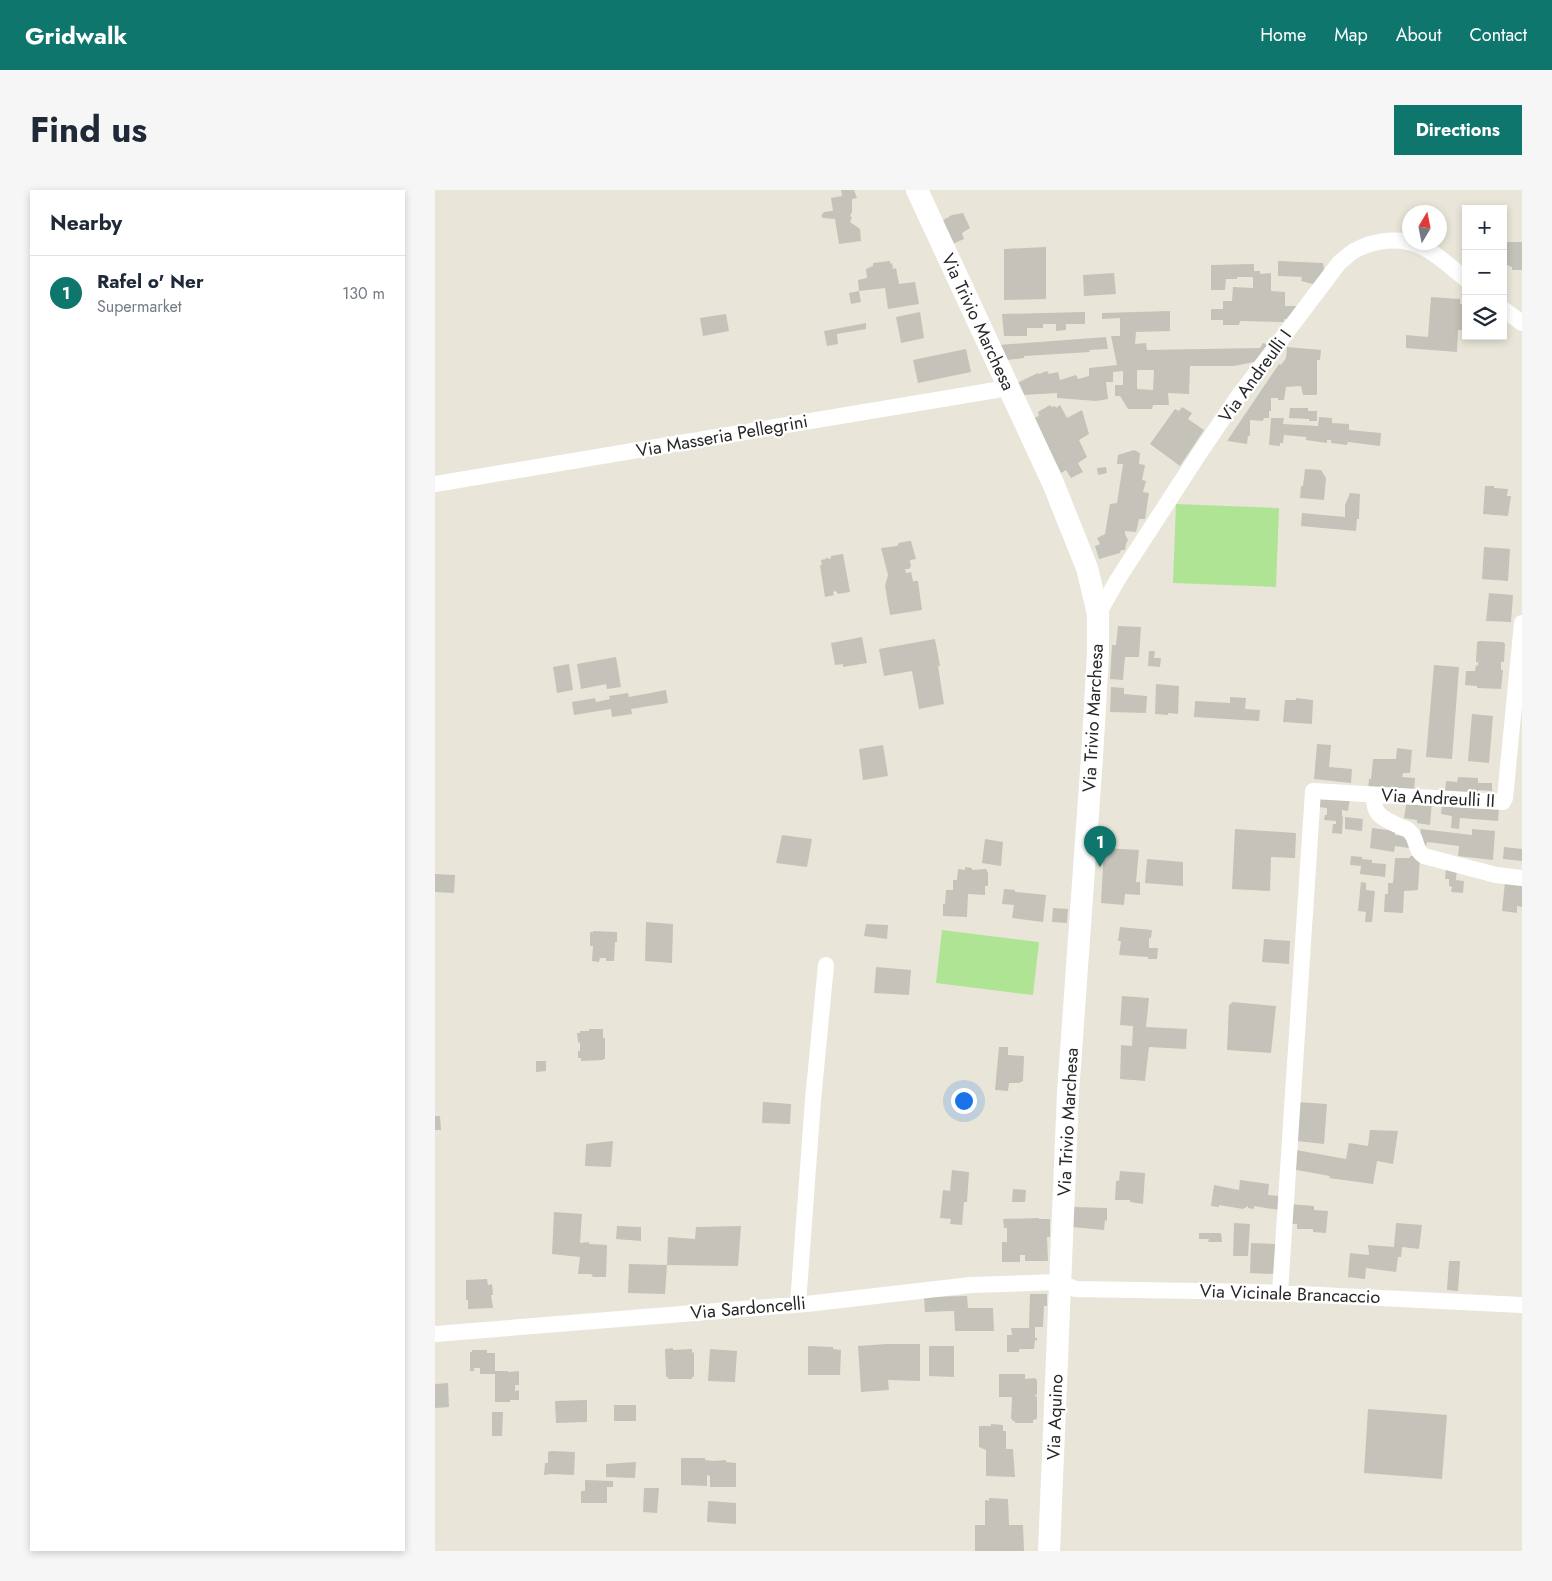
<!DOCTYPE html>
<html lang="en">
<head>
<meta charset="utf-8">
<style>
  :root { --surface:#fff; --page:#f6f6f7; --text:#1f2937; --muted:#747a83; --line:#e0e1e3; --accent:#0f766e }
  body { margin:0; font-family:Jost,sans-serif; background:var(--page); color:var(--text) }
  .controls { position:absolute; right:15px; top:15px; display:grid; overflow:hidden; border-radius:0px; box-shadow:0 2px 8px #0003 }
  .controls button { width:45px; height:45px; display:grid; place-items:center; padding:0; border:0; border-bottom:1px solid var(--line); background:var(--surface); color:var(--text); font:25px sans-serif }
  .compass { position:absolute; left:967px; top:15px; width:45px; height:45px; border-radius:50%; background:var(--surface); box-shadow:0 2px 8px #0003; rotate:10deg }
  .you { position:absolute; left:528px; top:910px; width:18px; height:18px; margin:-12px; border:4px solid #fff; border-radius:50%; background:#1a73e8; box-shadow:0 0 0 8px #1a73e833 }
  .badge { display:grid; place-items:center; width:32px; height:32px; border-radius:50%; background:var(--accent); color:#fff; font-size:16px; font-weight:700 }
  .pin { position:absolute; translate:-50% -41px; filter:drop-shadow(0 1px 2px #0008) }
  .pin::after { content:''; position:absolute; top:26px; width:18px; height:15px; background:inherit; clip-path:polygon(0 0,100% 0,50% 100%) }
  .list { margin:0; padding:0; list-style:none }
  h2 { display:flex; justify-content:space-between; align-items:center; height:65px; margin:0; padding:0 20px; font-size:21px }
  h2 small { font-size:16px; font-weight:400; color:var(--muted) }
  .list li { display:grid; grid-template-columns:32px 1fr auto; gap:15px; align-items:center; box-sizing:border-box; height:75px; padding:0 20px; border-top:1px solid var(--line) }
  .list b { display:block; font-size:19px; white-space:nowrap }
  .list p { margin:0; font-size:16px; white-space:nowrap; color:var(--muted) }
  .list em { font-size:16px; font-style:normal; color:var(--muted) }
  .icon { flex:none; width:28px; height:28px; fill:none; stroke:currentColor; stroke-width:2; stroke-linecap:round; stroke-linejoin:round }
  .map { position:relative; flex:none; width:1087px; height:1361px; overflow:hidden; border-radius:0px }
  header { display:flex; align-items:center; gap:30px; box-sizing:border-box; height:70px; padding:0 25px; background:var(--accent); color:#fff }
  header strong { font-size:24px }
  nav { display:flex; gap:28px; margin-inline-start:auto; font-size:18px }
  .intro { display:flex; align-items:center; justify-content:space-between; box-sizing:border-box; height:120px; padding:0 30px }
  h1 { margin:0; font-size:35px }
  .button { padding:12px 22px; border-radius:0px; background:var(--accent); color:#fff; font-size:18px; font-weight:700 }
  main { display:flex; gap:30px; padding:0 30px }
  aside { flex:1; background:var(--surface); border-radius:0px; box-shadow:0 2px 8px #0003 }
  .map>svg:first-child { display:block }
  .pitch { fill:#aee494 }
  .building { fill:#c4c2b9; fill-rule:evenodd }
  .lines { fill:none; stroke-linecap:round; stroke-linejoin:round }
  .street { stroke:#fff; stroke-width:16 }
  .secondary { stroke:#fff; stroke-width:22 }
  .labels { text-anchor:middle; stroke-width:4.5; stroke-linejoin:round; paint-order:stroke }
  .street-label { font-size:18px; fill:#272727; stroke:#fff }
</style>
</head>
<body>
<header>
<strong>Gridwalk</strong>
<nav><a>Home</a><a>Map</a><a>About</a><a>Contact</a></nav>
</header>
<div class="intro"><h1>Find us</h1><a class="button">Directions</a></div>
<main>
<aside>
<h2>Nearby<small></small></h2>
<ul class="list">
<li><span class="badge">1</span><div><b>Rafel o' Ner</b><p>Supermarket</p></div><em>130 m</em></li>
</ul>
</aside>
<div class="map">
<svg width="1087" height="1361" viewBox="0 0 1087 1361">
  <rect width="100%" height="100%" fill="#e9e6d9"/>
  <path class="pitch" d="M741,314L844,318L841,397L738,393Z
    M507,740L604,752L598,805L501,793Z"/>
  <path class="building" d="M406,0H419L422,8L417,9V22L415,26L417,27L415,32L425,39L426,51L404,54L400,29L388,28L386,26L389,22L398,21L396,8L407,6Z
    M528,23L535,38L527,43L529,49L515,55L505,32L517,25Z
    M1068,52H1087V80H1077V77L1069,74Z
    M611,57V109L569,110V59Z
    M455,71V74L457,73L458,79L461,78L464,94L480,92L484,114L453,119L450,98L424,101L423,90L432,88L431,79L438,76V73Z
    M843,71L888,73L890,86L882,95L866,91L867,87L843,86Z
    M819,74V81H825V84L836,83V101L850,102V116H864L855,129H849V132L805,131L804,135H788V130H776V119H788V111H797L798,97L818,98V87H802V89H791L790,100H776V75Z
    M679,83L681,104L649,106L648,85Z
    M424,101L426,112L416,114L414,103Z
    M996,107L1025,109V114H1031V140H1023L1022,162L971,158V145L993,147Z
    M735,121V141L701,142L700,154L711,153L712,160L825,158L828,153L835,155L824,171L799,176H755L754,204L733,203L734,215H718L717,219H693L685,206H680V195H688V181L678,182V192H671L673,209L661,211L622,208V203L588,205L582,193L603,183L604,184L612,181L614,184L623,182L625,190L641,185L643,189L654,186V178L682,175L676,146H685V128L667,129V123ZM702,180H719L718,200L702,199Z
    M485,122L489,148L466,153L461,127Z
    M650,122V134H631V140L621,141V134H608V138H592V146H569L567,124Z
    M291,124L294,141L268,146L265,128Z
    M431,133V139L402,144L403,154L392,156L389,141Z
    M671,147L673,159L654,160L655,162L589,166V168L571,170L564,155Z
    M852,157L886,160L885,170H882V205H868L866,196L851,197L849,210H843V208H836V221H834V228H829L828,231L815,230V246H813L812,254L792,251L844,174L846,175L851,168Z
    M531,159L536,182L483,193L478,170Z
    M615,215L616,217L620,216L621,218L625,215L632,228L647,220L654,244L644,250L652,267L643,273L648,282L636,288L631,280L626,283L599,228L604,226L603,222Z
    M747,217L757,223L753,229L769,240L745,276L715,254L740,219L744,221Z
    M855,218H873V221H882V231H874V229L854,228Z
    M884,227L897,228V233L914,234V240L946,243L945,256L913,252L912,255L896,253V250H892V253L871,250V247L849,245L848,253H845V256L834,255L836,228H849L848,234L883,236Z
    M699,260L705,263L704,274L710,275L707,290L711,291L708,302L714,303L710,329H704L701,342L690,341V344L693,350L691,354L690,360H686L685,363L664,369L660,356L665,354L662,348L670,344L675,314L682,313L688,274H682L683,265Z
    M671,277L672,283L663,285L662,278Z
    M870,279L886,280L891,288L889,310L865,308L866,296H868Z
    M1050,296H1059V298L1073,299L1072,306H1076L1073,326L1048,324Z
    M915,303L925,304L924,329H922L921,341L866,336L867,323L910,327V315Z
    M474,351H476L481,369L475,370L476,376L474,379H470L471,383L476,382L478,391H483L487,420L455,425L450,396L453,385L446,358L462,356L464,353Z
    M1049,357L1075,359L1073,391L1047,389Z
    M408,364L415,402L403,404L401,401L398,402L399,405L390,407L385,375H387L386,370L391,369V367L394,369L396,368V366Z
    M1054,403L1078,405L1076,432L1051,431Z
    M683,436L706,437L704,467H690L688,490L675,489L677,455H681Z
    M427,447L432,473L408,477V474L400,475L396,453Z
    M500,449L505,476H503L509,514L484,519L477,481L449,486L444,459Z
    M1045,451L1068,452L1070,454L1069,472H1066V480H1068L1066,499L1042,498V496L1030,495L1031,481H1040L1041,475L1043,476V472H1041L1042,452Z
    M714,461H720L719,468H726L725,477L713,476Z
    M181,467L186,497L172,499L171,494L146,499L142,474Z
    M134,474L138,500L122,503L118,477Z
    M999,475L1024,477L1017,569L991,567Z
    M721,494L744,496L743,524L733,523V525L720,524Z
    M676,497L689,498V504L712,506L711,523L675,522Z
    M231,500L233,513L196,519L197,524L177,527L176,519L139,525L137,512L160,508L161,512L175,509L174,506L193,503L194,507Z
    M795,507L811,508L810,519L825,520L824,531L759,527L760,511L795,513Z
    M861,508L878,510L877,534L848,532L850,510H861Z
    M1037,524L1058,526L1054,573L1033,571Z
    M882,554L896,555L894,577L917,579L916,593L879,589Z
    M448,555L453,586L428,590L424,559Z
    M962,558L977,560L975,583H968L967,587L980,588L979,601H933L934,589H936L938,569H961Z
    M1023,587L1043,588V593H1057V601L1043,600V605L1010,603L1011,591L1022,592Z
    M885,604L915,608L913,621L907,620V626L908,627L907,644L897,643L898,634H901V631L889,630L890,625H892V618L884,617Z
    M972,609L997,612L995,635L982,633V630L969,628Z
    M1007,614L1064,618L1063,631L1025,628L1024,639L1016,638L1017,626L1006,624Z
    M910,627L928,629L927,641L910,639Z
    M937,638L960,641V645L976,647L974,658L960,656L959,662L935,658Z
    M800,639L861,643L860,668L836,667L835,701L797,699Z
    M986,639L1037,645V639L1060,641L1058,670L1023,666L1024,656L992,652L990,660L983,658Z
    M347,645L377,649L372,677L341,673Z
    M550,649L568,652L566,676L547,673Z
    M1069,657L1087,659V671L1068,669Z
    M669,658L704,660L701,692H705V705L690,704L689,715L666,713Z
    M916,666L927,667V669L937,670V673L951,674L950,687L925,684L926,676L915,675Z
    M975,666L985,667L983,700L969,701L968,723L949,722L950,704H953V693H958L960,668H975Z
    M712,669L748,672V696L710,693Z
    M530,677L537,678V680L551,679L553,683V696H550V705L533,704L532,727L508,726V714H510L511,700H518V690H522L523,679L530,680Z
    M1011,677L1022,678L1021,690L1029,691L1028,703L1016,702L1017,697L1014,696V689H1010Z
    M0,684L20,685L19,703L0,702Z
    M926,692L931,693V700L940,701L937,732H930L931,722L923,721Z
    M1070,692L1087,693V717L1082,716V723L1067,721Z
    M569,699L580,700V702L611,705L608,732L577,728L579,715L567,714Z
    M618,718L633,719L632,733L617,732Z
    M211,732L238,734L237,773L210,771Z
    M431,734L453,735L452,749L429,746Z
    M685,737L717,740L716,748H714V758H723L722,769H713V767L684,765L686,751H683Z
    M158,741L182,742V752H180L179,771H171V768H165L164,772L157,771L158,756H155V742H158Z
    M829,749L855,751L854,774L827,772Z
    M441,777L476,780L474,805L439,803Z
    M687,806L714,808L711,837L752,839L751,859L714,857L710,891L685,889L686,855L697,856L698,836L685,835Z
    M798,812L841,816L836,863L792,860L794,815Z
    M154,839H168V848H170V869H168V870L146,871V868H143V861H145V853L143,852L142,843H145V841H154Z
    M564,857H573V865L589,866L588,891L584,893H574L573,901L560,900Z
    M101,871H111V881L101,882Z
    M328,912L356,914L355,934L327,933Z
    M862,912L892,914L889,954L862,951Z
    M0,926H5L6,940H0Z
    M935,940L963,941L958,974L942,971L938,994L894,988L895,986L856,979L861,960L911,969L914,953L933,956Z
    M178,951L176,977L150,976L151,954Z
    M517,980L534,982L532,1012H529L527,1035L515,1034L516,1029L505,1028L508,1000L515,1001Z
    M685,981L710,983L708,1014L695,1012V1010H680L681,991H684Z
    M805,990L834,994L833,1005L846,1006L844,1020L819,1016V1019L813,1018V1016L808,1019L784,1015V1017L776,1016L779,995L804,1000Z
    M578,999L591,1000L590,1012H577Z
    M854,1014L879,1016V1020L893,1021L891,1043L878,1042V1039H862V1034H853Z
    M639,1017L672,1018V1031L670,1030L669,1040L637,1037Z
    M119,1022L147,1024L145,1053L154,1052V1054L172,1055L171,1087H158L156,1084H143L145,1067L117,1064Z
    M604,1028V1029H615V1047H612L613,1071H590V1065H585V1072H567V1052H572V1038H569L568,1029Z
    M799,1033L815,1034L813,1066H798Z
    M961,1033L987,1035L984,1059L967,1057L966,1067H963L961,1082L931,1078L930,1089L913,1087L915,1063L934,1065L933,1055L959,1057Z
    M182,1036L206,1037V1051L181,1049Z
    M306,1036L303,1076L232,1075L233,1047L260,1049L261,1037Z
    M764,1043H786L787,1052H773L774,1049H764Z
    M816,1053L841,1054L839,1084L815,1083Z
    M1014,1071H1025L1023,1101L1012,1100Z
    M194,1074L232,1075L230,1104L193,1103Z
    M52,1089L53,1095L57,1094L58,1105H56L58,1118L33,1119V1110H31V1090Z
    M595,1104H612V1116H609L608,1137H600V1148H602V1151L600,1150L599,1159H584V1162H572V1145H577L576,1138H594Z
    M532,1106L533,1118H558L559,1141H520L519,1121L490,1122L489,1107Z
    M451,1154H485V1191L453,1190L454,1200L426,1202L423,1156Z
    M373,1156L398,1157V1159L406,1160L405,1185H373Z
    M494,1156H519V1187L494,1186Z
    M238,1158V1160L257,1159V1163L259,1162V1187H257V1189H233V1187H231L230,1159Z
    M275,1159L302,1161L300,1192L273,1191Z
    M37,1160H52V1163H60V1181H73V1182L84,1181V1195H80V1201L84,1200V1210H75V1212H60V1184H45V1178H39V1181H35V1162H37Z
    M564,1184H590V1189L600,1188L602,1190V1204L599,1207L602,1206V1229L598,1230V1233H580V1231H577L578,1229H576L577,1207H564Z
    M13,1193L14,1217L0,1218V1194Z
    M152,1210V1232L121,1233L120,1211Z
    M179,1215H201V1231H179Z
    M933,1219L1012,1225L1007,1289L929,1283Z
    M57,1222H68L67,1246H57Z
    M556,1234L568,1235V1241H571V1259H578L580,1287L551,1286V1260L544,1257V1236H556Z
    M116,1261L140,1262L139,1285L116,1284L109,1285L110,1273H113V1262Z
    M246,1268H270V1270L278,1271L291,1270V1272L301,1273V1297H275V1286L272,1285V1296L246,1295Z
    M201,1272L200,1288L171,1287V1274Z
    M150,1290L178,1291V1297H172V1313H146V1301H150Z
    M209,1298H224L222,1323L208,1322Z
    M554,1308L573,1309L574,1335H588L589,1361H540V1335H550V1310L554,1311Z
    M273,1311L301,1313V1334L272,1332Z"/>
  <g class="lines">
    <path class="street" d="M1068,119L1087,133
      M0,294L573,198
      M663,424L683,389L764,264L802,208L904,73C909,69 914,64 919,61C938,50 963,47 983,55C1001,62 1016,78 1031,89
      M939,605C938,627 949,628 966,637C970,638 974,640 976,643C983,651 979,659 989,666L1061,685L1087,688
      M845,1102L878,601L1068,612L1070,608L1087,433
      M363,1114L378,910L391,775
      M0,1144L371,1114L536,1095L625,1092L640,1099L823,1102L1087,1115"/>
    <path class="secondary" d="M482,0L618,293L652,378L663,424V464L657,567L633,903L614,1361"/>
  </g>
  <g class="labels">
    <g class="street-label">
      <text transform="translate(543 132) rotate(65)" y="6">Via Trivio Marchesa</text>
      <text transform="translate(820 186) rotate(-54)" y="6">Via Andreulli I</text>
      <text transform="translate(287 246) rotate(-10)" y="6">Via Masseria Pellegrini</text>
      <text transform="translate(658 528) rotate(-87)" y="6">Via Trivio Marchesa</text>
      <text transform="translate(1003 608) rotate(3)" y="6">Via Andreulli II</text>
      <text transform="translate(633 932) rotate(-87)" y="6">Via Trivio Marchesa</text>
      <text transform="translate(855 1104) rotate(2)" y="6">Via Vicinale Brancaccio</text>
      <text transform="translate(313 1118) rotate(-5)" y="6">Via Sardoncelli</text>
      <text transform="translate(620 1227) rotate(-88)" y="6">Via Aquino</text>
    </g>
  </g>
</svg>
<div class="controls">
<button>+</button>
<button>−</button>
<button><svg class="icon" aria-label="layers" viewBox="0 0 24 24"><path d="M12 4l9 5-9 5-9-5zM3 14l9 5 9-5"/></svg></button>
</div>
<svg class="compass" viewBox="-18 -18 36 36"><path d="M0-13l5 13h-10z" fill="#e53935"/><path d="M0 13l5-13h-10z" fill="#747a83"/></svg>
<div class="you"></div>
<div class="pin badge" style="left:665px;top:677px">1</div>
</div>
</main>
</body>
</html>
